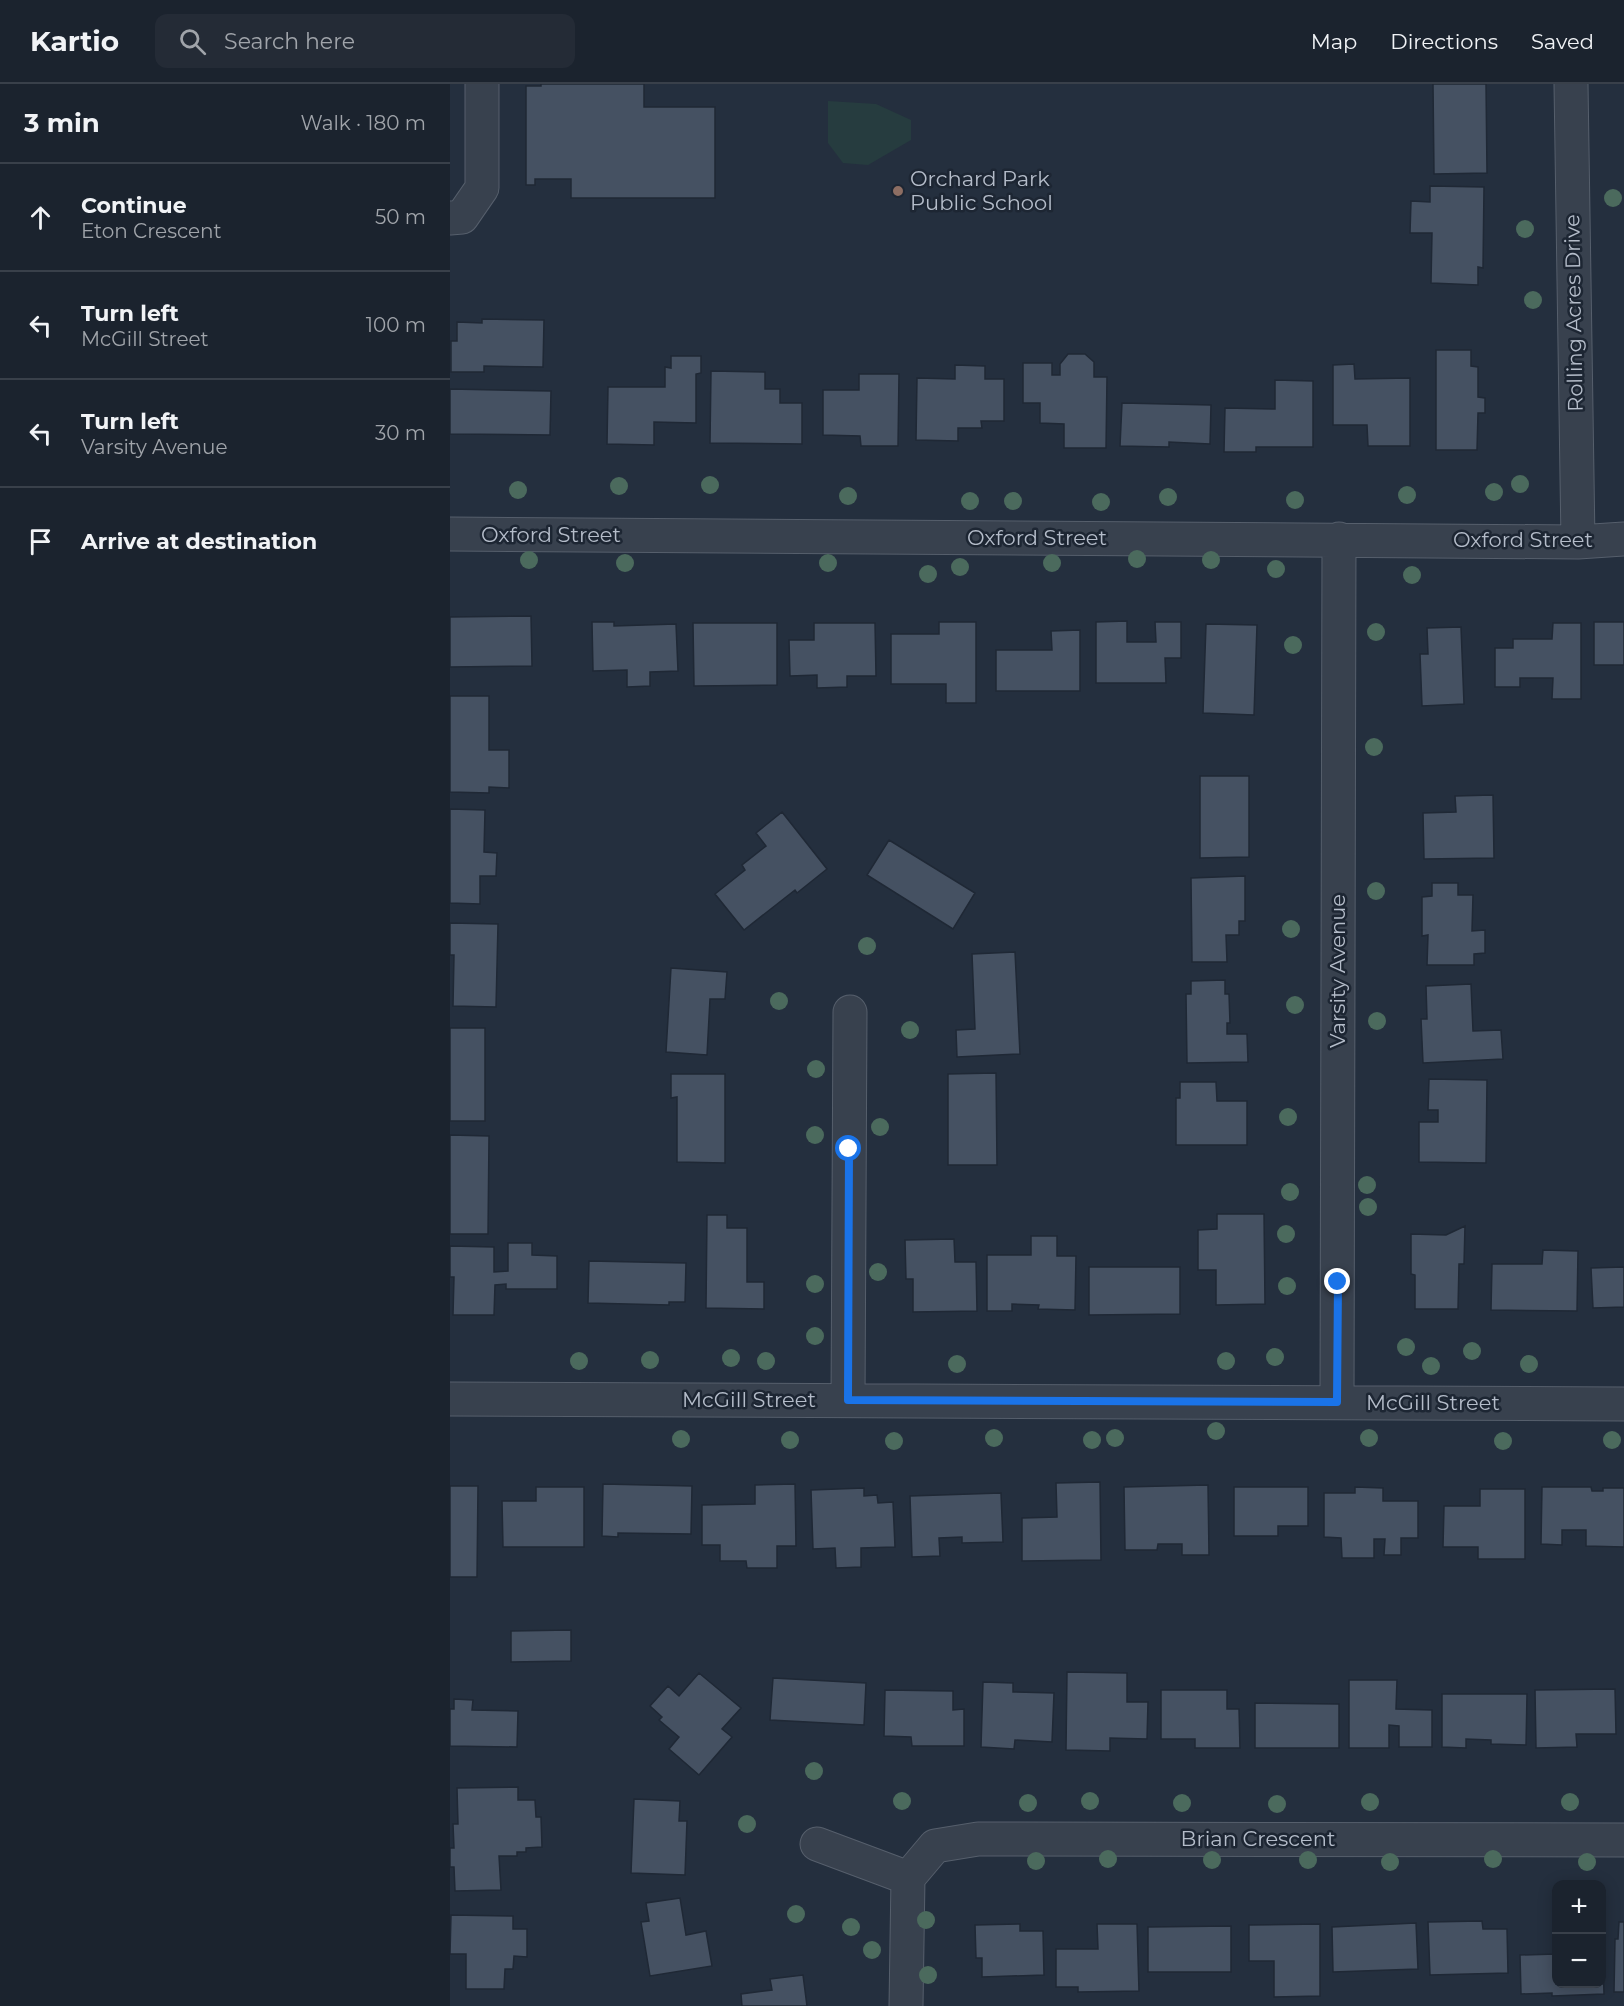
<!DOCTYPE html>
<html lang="en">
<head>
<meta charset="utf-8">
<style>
  :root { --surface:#1b232e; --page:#242b36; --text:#f1f3f6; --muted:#a0a4aa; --line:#39404a }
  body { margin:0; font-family:Montserrat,sans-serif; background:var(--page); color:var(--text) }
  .controls { position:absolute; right:18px; bottom:18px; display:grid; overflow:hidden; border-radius:12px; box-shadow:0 3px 15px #0003 }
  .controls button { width:54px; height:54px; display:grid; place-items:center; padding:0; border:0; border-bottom:2px solid var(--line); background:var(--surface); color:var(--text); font:30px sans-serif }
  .stop { position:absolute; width:18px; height:18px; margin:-14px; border:4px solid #1a73e8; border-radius:50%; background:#fff }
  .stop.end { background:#1a73e8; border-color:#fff; box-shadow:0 2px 6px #0008 }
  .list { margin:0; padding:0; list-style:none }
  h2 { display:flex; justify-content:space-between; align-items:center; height:78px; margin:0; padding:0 24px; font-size:26px }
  h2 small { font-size:20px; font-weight:400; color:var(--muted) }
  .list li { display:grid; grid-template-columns:39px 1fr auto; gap:18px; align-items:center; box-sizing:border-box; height:108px; padding:0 24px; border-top:2px solid var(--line) }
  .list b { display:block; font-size:22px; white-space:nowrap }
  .list p { margin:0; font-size:20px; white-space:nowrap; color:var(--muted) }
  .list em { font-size:20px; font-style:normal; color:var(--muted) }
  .icon { flex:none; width:33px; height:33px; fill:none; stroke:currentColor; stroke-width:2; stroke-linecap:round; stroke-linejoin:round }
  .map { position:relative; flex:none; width:1174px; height:1922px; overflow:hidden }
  header { display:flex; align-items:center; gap:36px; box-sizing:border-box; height:84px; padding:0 30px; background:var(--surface); border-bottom:2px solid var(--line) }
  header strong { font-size:28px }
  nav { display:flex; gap:33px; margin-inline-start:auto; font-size:21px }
  .search { width:420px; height:54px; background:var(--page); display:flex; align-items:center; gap:15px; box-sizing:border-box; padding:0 21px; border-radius:12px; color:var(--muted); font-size:22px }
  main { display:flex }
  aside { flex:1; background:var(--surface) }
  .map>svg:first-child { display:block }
  .green { fill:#263c3f }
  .building { fill:#455162; stroke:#1f2835; stroke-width:1.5 }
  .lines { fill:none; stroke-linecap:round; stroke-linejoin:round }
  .minor-casing { stroke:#565f6c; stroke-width:35 }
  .minor { stroke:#38414e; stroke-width:33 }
  .tree { fill:#4b6a5d }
  .route { stroke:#1a73e8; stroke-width:8 }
  .education-dot { fill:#8d6e63; stroke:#1d2633; stroke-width:2 }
  .labels { text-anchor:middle; stroke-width:5; stroke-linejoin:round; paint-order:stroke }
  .poi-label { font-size:21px; fill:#b4bcc9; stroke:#1d2633; text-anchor:start }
  .street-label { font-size:21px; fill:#b4bcc9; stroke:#1d2633 }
</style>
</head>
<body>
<header>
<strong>Kartio</strong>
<div class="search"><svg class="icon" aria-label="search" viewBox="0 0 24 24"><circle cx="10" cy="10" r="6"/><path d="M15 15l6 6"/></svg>Search here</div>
<nav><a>Map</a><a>Directions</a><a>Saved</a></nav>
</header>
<main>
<aside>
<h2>3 min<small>Walk · 180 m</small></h2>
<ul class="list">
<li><svg class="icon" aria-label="ahead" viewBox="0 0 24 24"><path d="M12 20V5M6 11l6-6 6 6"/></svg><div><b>Continue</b><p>Eton Crescent</p></div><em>50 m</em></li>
<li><svg class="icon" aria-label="left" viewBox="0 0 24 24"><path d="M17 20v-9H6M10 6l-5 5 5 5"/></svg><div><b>Turn left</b><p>McGill Street</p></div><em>100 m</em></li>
<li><svg class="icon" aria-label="left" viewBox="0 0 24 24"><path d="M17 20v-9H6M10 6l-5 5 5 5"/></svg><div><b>Turn left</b><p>Varsity Avenue</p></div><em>30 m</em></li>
<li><svg class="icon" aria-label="arrive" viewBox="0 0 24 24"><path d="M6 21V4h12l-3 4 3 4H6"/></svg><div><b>Arrive at destination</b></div></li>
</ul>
</aside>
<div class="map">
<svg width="1174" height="1922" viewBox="0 0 1174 1922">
  <rect width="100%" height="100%" fill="#242f3e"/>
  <path class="green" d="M378,17L426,20L461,36V56L418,81L393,79L378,59Z"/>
  <path class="building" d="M91,0H194V23H265V114H121V95H85V101H76V2H91Z
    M983,0H1036L1037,89L984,90Z
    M980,102L1034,103L1033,184L1028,183V201L981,199L982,149H960L961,117L980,118Z
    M32,235L94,236L93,283L34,282V288H1V257H7V238L32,239Z
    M986,266H1021V282L1028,283V313L1035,314V329H1028L1027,366H986Z
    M618,270H635L644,278V293H657L656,364H614V340L590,339V319H573V279H602V291H610V280Z
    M221,272H251V289L246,290V339L204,338V361L157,360L158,303H215V283L221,284Z
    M904,280L905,295L960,294V362H918L917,341H883V281Z
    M505,281L535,282V295H554V337H531L532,344H508V357L466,356L467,294L505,295Z
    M261,287L315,288V305H330V319H352V360L260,359Z
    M409,290H449L448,362H411L410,352L373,351V306H409Z
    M825,296L863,297V363H806V368H774L775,324L825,325Z
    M0,305L101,307L100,351L0,350Z
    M672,319L761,321L760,360L719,358V363L670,362Z
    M81,532L82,582L0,583V533Z
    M677,537V558H706L705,538H731V574H715L716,599H646V538Z
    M142,538H164V542L226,540L228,587L200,588V602L177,603V586L143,587Z
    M489,538H526V619H496V600H441V550H489Z
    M1144,538H1174V581H1144Z
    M243,539H327V601L244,602Z
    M364,539H425L426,592H397V603L367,604V591L340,592L339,556H364Z
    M1103,539H1131V615H1102L1103,594H1070V603H1045V564H1063V555H1102Z
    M756,540L807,541L804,631L753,629Z
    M1011,543L1014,620L972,622L970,570H978L977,544Z
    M630,546V607H546V566H602L601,547Z
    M0,612H39V666H59V704L39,703V709L0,708Z
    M750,692H799V773L750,774Z
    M1043,711L1044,774L974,775L973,729L1006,728L1005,712Z
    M0,725L35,726L34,768L47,769L46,792H30V820L0,819Z
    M332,728L377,785L347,809L345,806L294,846L265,810L295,786L292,781L316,762L306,749Z
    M439,756L525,809L503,845L417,791Z
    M795,792V837H789V851H776L777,878H742L741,794Z
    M982,799H1008V811H1023L1022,847L1035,846V869L1024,870V881H977L978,851L972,852V813L982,812Z
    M0,839L48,840L46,923L3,922L4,871H0Z
    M565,868L570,970L507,973L506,946L525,945L522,870Z
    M221,884L277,888L275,915H260L257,971L216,968Z
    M775,896V910H779L780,939H777V950H797L798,978L737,979L736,910H741V897Z
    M1021,900L1023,947L1051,946L1053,975L973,979L971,935H977L976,902Z
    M0,944H35V1037H0Z
    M546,989L547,1081H498V990Z
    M221,990H275V1079L227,1078V1013L221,1014Z
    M979,995L1037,996L1036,1079L969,1078V1038H988V1026H978Z
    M730,998H766L767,1017H797V1061H726V1014H730Z
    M0,1051L39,1052L38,1150H0Z
    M767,1130H814L815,1220L766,1221V1186H748V1146L767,1145Z
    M257,1131H277V1144H297V1198H314V1225L256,1224Z
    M1015,1142L1014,1180H1009L1008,1225H965V1191L961,1190V1150L996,1151Z
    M581,1152H607V1172H626L625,1226L588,1225L589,1221L562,1220V1227H537V1171H581Z
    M504,1155L505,1178H526L527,1227L463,1228V1195H456L455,1156Z
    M58,1159H82V1171L107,1172V1205H56V1200L45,1201L44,1231H3L4,1193H0V1162L44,1163V1188L58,1187Z
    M1093,1166L1128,1167L1127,1227L1041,1226L1042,1180H1092Z
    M139,1177L236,1179L235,1218H219V1221L138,1219Z
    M639,1183H730V1230L639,1231Z
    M1174,1183V1223L1143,1224L1141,1184Z
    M650,1398L651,1476L572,1477V1434L607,1433L606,1399Z
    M153,1400L242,1402L241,1450L168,1449V1453L152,1452Z
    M345,1400L346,1462H327V1484H297L296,1477H270V1461H252V1421L305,1420V1401Z
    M758,1401L759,1471H732V1460H708L707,1466H675L674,1403Z
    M0,1402H28L27,1493H0Z
    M86,1403H134V1463H53L52,1417H86Z
    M784,1403H858V1442H828V1452H784Z
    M905,1403L933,1404V1417H968V1454H951V1471H934L935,1455H924V1474H892L891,1454L874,1453V1409H905Z
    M1092,1403H1141L1142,1407H1153V1404H1174V1463L1136,1462V1446H1112V1461L1091,1460Z
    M414,1404V1412L427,1411L428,1419L443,1418L445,1463L411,1464V1483L386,1484L385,1464L363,1465L361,1406Z
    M1030,1405H1075V1475H1028V1463H993L994,1422H1030Z
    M551,1409L553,1458L512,1459V1453L489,1454L490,1472L462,1473L460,1412Z
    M121,1546V1577L61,1578V1547Z
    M617,1588L677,1589V1618H698L697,1655L660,1654V1667L616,1666Z
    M249,1589L291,1624L272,1645L282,1653L249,1691L219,1665L229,1653L209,1636L212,1633L200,1622L218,1602L229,1612Z
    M323,1594L416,1599L414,1641L320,1636Z
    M899,1596H947L946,1625L982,1626V1663H949V1642L939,1641V1664H899Z
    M533,1598L563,1599V1608L604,1609L602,1658L565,1656L564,1665L531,1663Z
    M1165,1605L1166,1650H1126L1127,1663L1086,1664L1085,1606Z
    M435,1606L503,1607V1626L514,1625V1662H462L461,1653L434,1652Z
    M711,1606H777V1625H789L790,1664H745V1655H711Z
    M992,1610H1077L1076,1661L1041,1660V1656L1016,1655V1664L992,1663Z
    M4,1615L23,1616L22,1626L68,1627L67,1663L0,1662V1625H4Z
    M805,1619L889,1620V1664H805Z
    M68,1703V1716H85L86,1733H91L92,1763L76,1764V1768H67V1772H49L51,1806L5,1807L4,1783H0V1764H4L3,1740H8L7,1704Z
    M184,1715L230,1717L229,1737H237L235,1791L181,1789Z
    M230,1814L236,1851L256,1847L262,1882L200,1892L191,1838L199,1837L196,1819Z
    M1,1831L63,1832V1845H77V1873L64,1872L63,1885H55L54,1905H16V1870H0Z
    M1032,1837L1033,1845H1057L1058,1889L980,1891L978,1838Z
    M1169,1838H1174V1908H1164L1165,1855H1168Z
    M966,1839L968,1885L883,1888L882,1843Z
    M570,1840V1847H593L594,1891L532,1893V1874H526L525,1841Z
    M647,1840H687L689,1907L628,1908V1903H606V1865H648Z
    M870,1840V1912L824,1913V1877H799V1841Z
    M781,1842V1888H698V1843Z
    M1152,1843L1154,1910L1102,1912V1909L1071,1910L1070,1871L1106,1870V1900H1152Z
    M353,1891L357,1922H292L291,1910L322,1906L320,1895Z"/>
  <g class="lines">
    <g class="minor-casing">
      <path id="minor" d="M1121,0L1128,458
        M0,134L12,133L32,104V0
        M0,450L1128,458L1174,455
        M0,1315L1174,1320
        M398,1316L400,928
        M887,1318L889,455
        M367,1760L458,1794
        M456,1922L458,1794L485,1762L528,1755L1174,1756"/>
    </g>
    <use href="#minor" class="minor"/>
  </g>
  <g class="tree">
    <circle cx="1163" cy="114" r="9"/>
    <circle cx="1075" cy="145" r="9"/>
    <circle cx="1083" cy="216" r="9"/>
    <circle cx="1070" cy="400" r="9"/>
    <circle cx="260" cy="401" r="9"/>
    <circle cx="169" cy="402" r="9"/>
    <circle cx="68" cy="406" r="9"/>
    <circle cx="1044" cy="408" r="9"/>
    <circle cx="957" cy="411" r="9"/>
    <circle cx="398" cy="412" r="9"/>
    <circle cx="718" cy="413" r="9"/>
    <circle cx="845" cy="416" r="9"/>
    <circle cx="520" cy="417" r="9"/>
    <circle cx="563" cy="417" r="9"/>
    <circle cx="651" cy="418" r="9"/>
    <circle cx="687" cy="475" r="9"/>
    <circle cx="79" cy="476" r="9"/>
    <circle cx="761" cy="476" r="9"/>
    <circle cx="175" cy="479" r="9"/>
    <circle cx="378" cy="479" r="9"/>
    <circle cx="602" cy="479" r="9"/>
    <circle cx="510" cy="483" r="9"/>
    <circle cx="826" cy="485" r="9"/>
    <circle cx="478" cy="490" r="9"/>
    <circle cx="962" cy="491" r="9"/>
    <circle cx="926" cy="548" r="9"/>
    <circle cx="843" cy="561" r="9"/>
    <circle cx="924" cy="663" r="9"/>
    <circle cx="926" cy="807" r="9"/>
    <circle cx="841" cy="845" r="9"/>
    <circle cx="417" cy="862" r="9"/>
    <circle cx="329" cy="917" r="9"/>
    <circle cx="845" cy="921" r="9"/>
    <circle cx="927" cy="937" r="9"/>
    <circle cx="460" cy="946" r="9"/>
    <circle cx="366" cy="985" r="9"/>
    <circle cx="838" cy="1033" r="9"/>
    <circle cx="430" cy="1043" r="9"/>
    <circle cx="365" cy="1051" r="9"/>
    <circle cx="917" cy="1101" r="9"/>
    <circle cx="840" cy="1108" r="9"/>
    <circle cx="918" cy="1123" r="9"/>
    <circle cx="836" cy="1150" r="9"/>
    <circle cx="428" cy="1188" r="9"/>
    <circle cx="365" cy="1200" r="9"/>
    <circle cx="837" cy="1202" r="9"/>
    <circle cx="365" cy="1252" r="9"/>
    <circle cx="956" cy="1263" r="9"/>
    <circle cx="1022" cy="1267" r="9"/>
    <circle cx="825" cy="1273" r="9"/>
    <circle cx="281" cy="1274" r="9"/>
    <circle cx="200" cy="1276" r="9"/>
    <circle cx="129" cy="1277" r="9"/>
    <circle cx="316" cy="1277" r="9"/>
    <circle cx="776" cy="1277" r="9"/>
    <circle cx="507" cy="1280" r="9"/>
    <circle cx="1079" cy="1280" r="9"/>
    <circle cx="981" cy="1282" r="9"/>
    <circle cx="766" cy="1347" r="9"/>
    <circle cx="544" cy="1354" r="9"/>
    <circle cx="665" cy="1354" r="9"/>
    <circle cx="919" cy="1354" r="9"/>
    <circle cx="231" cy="1355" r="9"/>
    <circle cx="340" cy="1356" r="9"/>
    <circle cx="642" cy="1356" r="9"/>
    <circle cx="1162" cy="1356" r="9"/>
    <circle cx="444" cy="1357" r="9"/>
    <circle cx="1053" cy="1357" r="9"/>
    <circle cx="364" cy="1687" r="9"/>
    <circle cx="452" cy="1717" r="9"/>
    <circle cx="640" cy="1717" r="9"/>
    <circle cx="920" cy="1718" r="9"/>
    <circle cx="1120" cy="1718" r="9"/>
    <circle cx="578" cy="1719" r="9"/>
    <circle cx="732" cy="1719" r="9"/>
    <circle cx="827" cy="1720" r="9"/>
    <circle cx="297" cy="1740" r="9"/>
    <circle cx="658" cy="1775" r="9"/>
    <circle cx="1043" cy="1775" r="9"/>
    <circle cx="762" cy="1776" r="9"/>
    <circle cx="858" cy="1776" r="9"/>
    <circle cx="586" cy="1777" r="9"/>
    <circle cx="940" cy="1778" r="9"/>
    <circle cx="1137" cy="1778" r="9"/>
    <circle cx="346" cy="1830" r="9"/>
    <circle cx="476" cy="1836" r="9"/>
    <circle cx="401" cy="1843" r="9"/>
    <circle cx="422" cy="1866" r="9"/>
    <circle cx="478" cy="1891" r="9"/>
  </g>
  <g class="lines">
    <path class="route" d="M399,1065L398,1316L887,1318L888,1198"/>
  </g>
  <circle class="education-dot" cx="448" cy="107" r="6"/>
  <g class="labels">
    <g class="poi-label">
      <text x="460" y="102">Orchard Park<tspan x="460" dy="24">Public School</tspan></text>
    </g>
    <g class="street-label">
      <text transform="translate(1124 229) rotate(-91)" y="7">Rolling Acres Drive</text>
      <text x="101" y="458">Oxford Street</text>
      <text x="587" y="461">Oxford Street</text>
      <text x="1073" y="463">Oxford Street</text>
      <text transform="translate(888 887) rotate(-90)" y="7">Varsity Avenue</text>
      <text x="299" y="1323">McGill Street</text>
      <text x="983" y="1326">McGill Street</text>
      <text x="808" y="1762">Brian Crescent</text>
    </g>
  </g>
</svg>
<div class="controls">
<button>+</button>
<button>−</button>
</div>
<div class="stop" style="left:399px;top:1065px"></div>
<div class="stop end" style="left:888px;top:1198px"></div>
</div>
</main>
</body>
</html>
